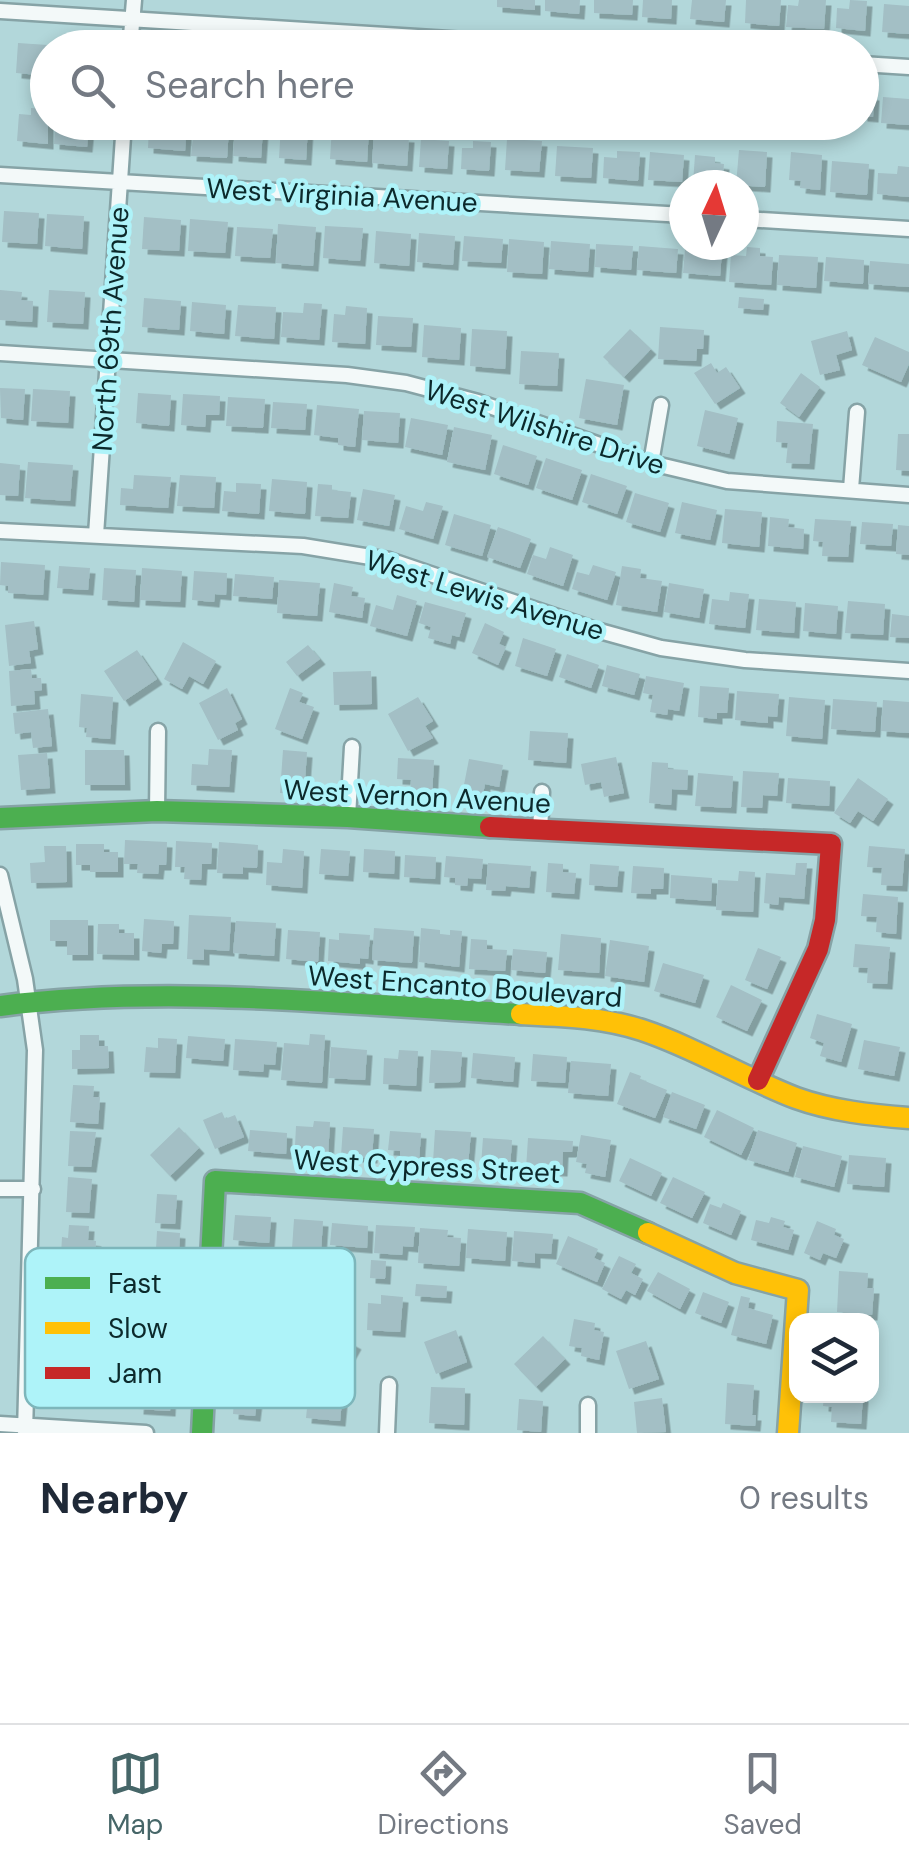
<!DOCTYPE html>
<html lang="en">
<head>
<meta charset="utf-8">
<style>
  :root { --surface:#fff; --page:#f2f2f3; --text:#1f2937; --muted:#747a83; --line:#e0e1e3; --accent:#466668 }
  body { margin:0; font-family:"DM Sans",sans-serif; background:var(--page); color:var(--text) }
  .controls { position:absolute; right:30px; bottom:30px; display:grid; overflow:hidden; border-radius:20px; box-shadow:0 5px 15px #0003 }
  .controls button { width:90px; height:90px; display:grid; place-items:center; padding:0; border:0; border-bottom:2px solid var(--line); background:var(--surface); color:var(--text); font:50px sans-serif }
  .compass { position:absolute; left:669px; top:170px; width:90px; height:90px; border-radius:50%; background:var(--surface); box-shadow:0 5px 15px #0003; rotate:4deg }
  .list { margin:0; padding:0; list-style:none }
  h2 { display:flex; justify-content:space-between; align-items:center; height:130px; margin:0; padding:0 40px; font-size:42px }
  h2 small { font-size:32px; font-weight:400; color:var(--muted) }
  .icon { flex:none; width:55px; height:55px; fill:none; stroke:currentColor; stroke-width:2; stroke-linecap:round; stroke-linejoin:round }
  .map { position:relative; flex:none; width:909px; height:1433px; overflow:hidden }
  .search { position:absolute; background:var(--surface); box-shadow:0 5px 15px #0003; left:30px; right:30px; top:30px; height:110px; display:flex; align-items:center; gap:25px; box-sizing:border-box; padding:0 35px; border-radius:55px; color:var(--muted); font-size:38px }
  .sheet { height:290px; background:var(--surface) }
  nav { display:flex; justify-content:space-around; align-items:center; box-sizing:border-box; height:140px; border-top:2px solid var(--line); background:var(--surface); font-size:28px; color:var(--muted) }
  nav a { display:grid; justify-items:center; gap:5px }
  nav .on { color:var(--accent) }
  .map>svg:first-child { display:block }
  .building { fill:#a3bfc5; filter:url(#shadow) }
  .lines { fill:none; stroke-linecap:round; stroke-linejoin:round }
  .street-casing { stroke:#86a3a6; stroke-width:19 }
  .fast-casing { stroke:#86a3a6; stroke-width:25 }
  .slow-casing { stroke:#86a3a6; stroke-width:25 }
  .jam-casing { stroke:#86a3a6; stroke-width:25 }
  .street { stroke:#f3f9f9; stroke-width:14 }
  .fast { stroke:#4caf50; stroke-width:20 }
  .slow { stroke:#ffc107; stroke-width:20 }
  .jam { stroke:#c62828; stroke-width:20 }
  .labels { text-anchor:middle; stroke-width:9; stroke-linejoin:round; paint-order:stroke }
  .street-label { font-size:28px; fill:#0c292b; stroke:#aef3f9 }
  .key { fill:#aef3f9; stroke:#7db6bb; stroke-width:2.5 }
  .key-label { font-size:28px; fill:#0c292b }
</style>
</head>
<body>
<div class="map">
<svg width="909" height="1433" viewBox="0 0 909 1433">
  <defs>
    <filter id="shadow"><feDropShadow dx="5.5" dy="5.5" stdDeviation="0" flood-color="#0004"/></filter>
  </defs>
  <rect width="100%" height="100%" fill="#b2d7da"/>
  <path class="building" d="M497,0H535V10L497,7Z
    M545,0H580L579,14L545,11Z
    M594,0H633L632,15L594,13Z
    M643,0H672L671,19L642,17Z
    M692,0H726L724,22L690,19Z
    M746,0H781L779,26L745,23Z
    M799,0H826L824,29L786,27L788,5L798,6Z
    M850,0L867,1L865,31L836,28L837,8L849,9Z
    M884,4L909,6V34L882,32Z
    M18,43L48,45V66H39V75L16,73Z
    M862,94L874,95L873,117L862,116Z
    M883,97L909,99V125L881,123Z
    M31,108L48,109V144L17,141L19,114L31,115Z
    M55,122L89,126L87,147L54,144Z
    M165,122H187L185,151L148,148L149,127L165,128Z
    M281,125L308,127L306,160L279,158Z
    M194,126L229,128L227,158L191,156Z
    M332,126L369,129L367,162L330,159Z
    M235,127L263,129L261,158L233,156Z
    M374,135L409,137L407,166L372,163Z
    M421,139L449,141L447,169L419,167Z
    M507,139L542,141L539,172L505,170Z
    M473,141L491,142L489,171L461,169L462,148H473Z
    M557,146L593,148L591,178L555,176Z
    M739,150L767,152L765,187L736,185Z
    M617,151L640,152L638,181L603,178L604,157L617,158Z
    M650,152L684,155L682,182L648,180Z
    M791,152L822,155L820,190L800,188L801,181L789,180Z
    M695,155L715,157V163L724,164L722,185L693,183Z
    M832,161L869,164L867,195L830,192Z
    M898,166L909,167V197L877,194L878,173L897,174Z
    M4,211L39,213L37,244L2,242Z
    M47,214L84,216L82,249L45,246Z
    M144,217L181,220L179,251L142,249Z
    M190,219L228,222L225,253L188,251Z
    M278,224L316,227L313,266L276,263Z
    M325,226L363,228L360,261L323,258Z
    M237,227L273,229L270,258L235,256Z
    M376,231L411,234L409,266L374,263Z
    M419,233L455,236L453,265L417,262Z
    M464,236L503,239L501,263L462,261Z
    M509,239L544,242L542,274L507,272Z
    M551,241L590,244L588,272L549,269Z
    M596,244L633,246L631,270L595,267Z
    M639,246L678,249L676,273L637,270Z
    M747,247L760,248V256L773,257L771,285L729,282L731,255L746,256Z
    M685,249L722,251L720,276L683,273Z
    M779,255L818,257L816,288L777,285Z
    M826,257L864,260L863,284L824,281Z
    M870,261L909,264V287L868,284Z
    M0,290L22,292L21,300L33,301L32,322L0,320Z
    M49,290L85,292L83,324L47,322Z
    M739,297L764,299L763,310L738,308Z
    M144,298L181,301L179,330L142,327Z
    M192,302L226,305L224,334L190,331Z
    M304,303L322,304L319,340L281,337L283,312L303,313Z
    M238,305L276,307L274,339L235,336Z
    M346,306L367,308L365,344L332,342L334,314L345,315Z
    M378,316L413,318L411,347L376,345Z
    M424,325L461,328L459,360L422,357Z
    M660,327L704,330L703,349H697L696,361L658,359Z
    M472,329L507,331L505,369L470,366Z
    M630,329L651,349L624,377L603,357Z
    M847,331L852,350L836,355L840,370L820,375L811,341Z
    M875,337L909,352V364L901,382L862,365Z
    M521,351L559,353L557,386L519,384Z
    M711,363L717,373L726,367L740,388L715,404L694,373Z
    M801,373L820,387L799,417L780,403Z
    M586,379L624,385L617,425L579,418Z
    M0,388L25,389L23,420L1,418Z
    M33,389L70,391L68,423L31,421Z
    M138,393L171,395L169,426L136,423Z
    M183,394L220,396L219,415H206L205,427L181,425Z
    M228,397L265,399L263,428L226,426Z
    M273,402L307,404L305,430L271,428Z
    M317,405L359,409L355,447L338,445V438L314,435Z
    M705,410L738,418L729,454L697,446Z
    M364,411L400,413L398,443L362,440Z
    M411,418L448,425L442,455L405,447Z
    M777,421L813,424L809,464L786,463L788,443L776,442Z
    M454,427L492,435L485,470L447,462Z
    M898,434H909V471L896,470Z
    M503,445L537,456L528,485L494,474Z
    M546,458L582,470L572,500L536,488Z
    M28,462L73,465L70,501L25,498Z
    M0,463L20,465L18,496L0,495Z
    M591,474L627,486L617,514L582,502Z
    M134,475L171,477L168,508L120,505L121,488L133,489Z
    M180,475L216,477L214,508L177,506Z
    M272,479L307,482L305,514L269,511Z
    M236,483L261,484L259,514L222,511L224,491L236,492Z
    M318,484L332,485V490L351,492L348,518L315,516Z
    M363,489L395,495L389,526L357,520Z
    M635,493L669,503L660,532L626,522Z
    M426,502L443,506L433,539L399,529L406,506L423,511Z
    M682,502L717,510L710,540L675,533Z
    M725,509L762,512L759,547L722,543Z
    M454,514L491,525L482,556L445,545Z
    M770,517L789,519L788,527L804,529L803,549L768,546Z
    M815,519L851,521L848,557L822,556L823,542L813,541Z
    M862,522L893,524L891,546L860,544Z
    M898,525L909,526V555L896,554Z
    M498,527L531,539L520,568L487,557Z
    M550,547L573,555L563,586L527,574L533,555L546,559Z
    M1,562L45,565L43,595L8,593V586L0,585Z
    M593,565L616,572L607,600L572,589L577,572L589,575Z
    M59,566L90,568L88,590L57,588Z
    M622,566L641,569L640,578L662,581L657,612L616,605Z
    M104,568L136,570L134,602L102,600Z
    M142,568L182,571L180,602L140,600Z
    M194,571L227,573L226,595L215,594L214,602L192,600Z
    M235,574L274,577L272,599L233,596Z
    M279,580L320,583L317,616L277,613Z
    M334,583L353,587L351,596L365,598L362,618L329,612Z
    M669,583L704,589L699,618L664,612Z
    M730,592L749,594L745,628L709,624L712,599L729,601Z
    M397,595L417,601L407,636L370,626L376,605L393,610Z
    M759,599L796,602L794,633L756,630Z
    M848,601L885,604L883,635L845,633Z
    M425,602L466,613L459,637L452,635L450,644L428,638L431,627L419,623Z
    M805,603L838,606L836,634L803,631Z
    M892,614L909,616V638L890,637Z
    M34,621L38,649L29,651L31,663L9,666L5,625Z
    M485,623L504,632L499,644L506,647L498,665L472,653Z
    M523,638L556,649L547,676L515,666Z
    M183,642L216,661L203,684L189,676L182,689L164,679Z
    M308,645L320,659L297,676L286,662Z
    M137,650L157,679L124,701L104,671Z
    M567,654L599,665L591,688L559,677Z
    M607,665L640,674L634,695L602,686Z
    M31,669L32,678H41L42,690L34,691L35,704L11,706L9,671Z
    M371,671L372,704L334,705L333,672Z
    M646,676L684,683L679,711L668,709L667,715L650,712L653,695L643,693Z
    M700,686L729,688L727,713H717V719L698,717Z
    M227,688L242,719L235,723L238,730L218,740L199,703Z
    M290,688L303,693L299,702L314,707L302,739L275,729Z
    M737,691L779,694L777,717L768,716V723L735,720Z
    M81,694L113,697L110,739L86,737L87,728L79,727Z
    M418,697L433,721L425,726L433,738L408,751L388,714Z
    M789,697L825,700L822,739L786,736Z
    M833,699L877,702L875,732L831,729Z
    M883,700L909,702V733L881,731Z
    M48,709L52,746L33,748L31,732L15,734L13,713Z
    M530,731L568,733L566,763L528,760Z
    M209,749L232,750L229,787L191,785L192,764L208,765Z
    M85,750H124L125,785H85Z
    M283,750L307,752L304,794L280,793Z
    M47,753L50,788L21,790L18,755Z
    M616,757L624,793L604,797L601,782L585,785L581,764Z
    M398,758L434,760L432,797L410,796L411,780L397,779Z
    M469,759L503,765L499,787L485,784L482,799L462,795Z
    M652,762L668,763V769L688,770L687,790L672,789L671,805L649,803Z
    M743,771L779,773L777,796L763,795L762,808L741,807Z
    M698,773L733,776L731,808L695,806Z
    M788,778L830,781L829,806L786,803Z
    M858,778L888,799L873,821L858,811L850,823L834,813Z
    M125,840L167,842L166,865H159L158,874L137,873L138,864H124Z
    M176,841L212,843L211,864H202L201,880L184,879L185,867H175Z
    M219,842L258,845L257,868L243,867V874L217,873Z
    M76,844H104V852H118V872H90V865H76Z
    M44,846H66L67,882L31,883L30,863L45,862Z
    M869,846L905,849L902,886L881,885L882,868L867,867Z
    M283,849L304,851L302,888L266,885L267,862L282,863Z
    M321,849L350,851L348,876L319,874Z
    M364,849L395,851L394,874L363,872Z
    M405,855L436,857L435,879L404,877Z
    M446,856L483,859L481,879L468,878L467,886L455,885V878L444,877Z
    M488,863L531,866L529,888L506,886L505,891L486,890Z
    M548,863L563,864V872L576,873L574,894L546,892Z
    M796,863H807L804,899L779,897L778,905L764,903L766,873L795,875Z
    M590,864L619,866L617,887L589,885Z
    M633,866L664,868L663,889H651V894L631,893Z
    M739,871L755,872L753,912L716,910L718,880L738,881Z
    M671,875L712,878L711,901L670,898Z
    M863,894L898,897L896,934L876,932L877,917L861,916Z
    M189,915L231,917L229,951L204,949V960L187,959Z
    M144,919L174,921L173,944H162L161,953L142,951Z
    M50,920H88V955H67V941H50Z
    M236,921L276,923L274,956L233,953Z
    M98,924H119V933H134V955L97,954Z
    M374,928L414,931L412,963L372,960Z
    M421,928L440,930V934L450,935V930L462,931L459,967L419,962Z
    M288,930L320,932L318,962L286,959Z
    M339,933L370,935L368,959L360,958V964L328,961L329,939L339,940Z
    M561,934L601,938L599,973L558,970Z
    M471,939L487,940V949L507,950L505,971L469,969Z
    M610,940L649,946L644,982L605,976Z
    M855,944L890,947L887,984L867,983L868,968L853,967Z
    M758,948L781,957L767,989L745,980Z
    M513,949L547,952L545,973L511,970Z
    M663,963L704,975L695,1003L654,991Z
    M731,985L762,1000L747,1031L716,1017Z
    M817,1014L852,1024L841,1062L820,1056L824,1043L810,1038Z
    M310,1034L325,1035L322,1083L281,1080L284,1043L309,1045Z
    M80,1035H99V1046H108L109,1068L72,1069V1050H80Z
    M188,1036L225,1039L223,1061L186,1058Z
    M158,1038L177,1039L175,1073L144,1072L146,1047L158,1048Z
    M235,1039L277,1042L275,1065L264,1064L263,1072L233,1070Z
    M864,1040L900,1047L894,1076L858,1069Z
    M331,1047L367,1050L365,1080L329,1078Z
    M399,1050L418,1051L416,1086L383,1084L384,1058L398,1059Z
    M431,1050L462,1052L460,1082L429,1083Z
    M473,1053L515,1057L513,1082L471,1078Z
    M533,1054L567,1057L565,1083L531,1081Z
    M571,1061L611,1064L608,1096L568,1093Z
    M630,1072L641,1076L640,1079L667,1090L655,1118L617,1104Z
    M73,1085L94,1086L93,1097H100L98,1124L70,1122Z
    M672,1092L705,1105L696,1129L663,1117Z
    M717,1110L754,1128L741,1155L704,1137Z
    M222,1112L225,1119L235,1115L244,1137L215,1149L203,1120Z
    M314,1121L330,1122L328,1156L311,1155V1147L295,1146L296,1126L313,1127Z
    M179,1127L199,1148L170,1176L150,1155Z
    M343,1127L374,1129L372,1158L341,1156Z
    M250,1130L287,1133L286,1154L248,1151Z
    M435,1130L471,1132L468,1165L433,1162Z
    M758,1130L797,1143L788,1172L748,1160Z
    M70,1131L96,1132L91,1167L68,1166Z
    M390,1131L421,1133L419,1161L400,1160V1151L388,1150Z
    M581,1135L611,1140L605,1177L585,1173L587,1164L576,1162Z
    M483,1138L512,1140L510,1167L481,1165Z
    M528,1138L573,1141L572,1152H563L562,1171L526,1169Z
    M803,1146L842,1156L834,1187L795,1177Z
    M849,1155L886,1158L884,1187L847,1184Z
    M630,1158L662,1173L651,1196L619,1181Z
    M68,1177L92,1179L89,1213L66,1212Z
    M673,1177L705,1192L692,1218L660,1203Z
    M157,1194L177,1195L175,1224L155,1223Z
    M723,1203L741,1211L731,1235L703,1223L710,1204L721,1208Z
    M235,1215L271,1217L269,1243L233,1240Z
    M771,1217L785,1221L783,1227L794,1230L788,1250L751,1240L756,1220L769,1223Z
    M294,1219L323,1221L321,1251L292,1249Z
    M817,1221L836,1229L834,1235L844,1239L836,1258L823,1253L820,1260L804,1253Z
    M332,1223L368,1226L367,1248L330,1245Z
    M69,1225L89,1226L88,1240L96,1241L95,1257L61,1255L62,1237L68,1238Z
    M376,1225L415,1227L413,1247L403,1246L402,1255L374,1253Z
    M420,1228L448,1230L447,1237L461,1238L459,1266L418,1263Z
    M468,1229L507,1232L505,1261L466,1258Z
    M157,1231L180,1233L178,1269L155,1268Z
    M514,1231L553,1234L551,1254L535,1253V1263L512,1261Z
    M568,1236L598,1249L594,1258L605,1263L597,1282L556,1264Z
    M619,1256L636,1264L631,1273L643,1279L635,1295L626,1290L621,1299L602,1289Z
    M371,1260L386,1261L385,1279L370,1278Z
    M839,1271L868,1273L867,1288H874L872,1315L837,1312Z
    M658,1272L690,1289L680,1309L647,1291Z
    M416,1284L447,1286L446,1298L415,1296Z
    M703,1292L729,1302L721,1323L695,1313Z
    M381,1295L403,1297L400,1332L367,1330L368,1303L381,1304Z
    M741,1296L750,1298L748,1308L773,1315L766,1344L731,1335Z
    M574,1319L595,1323L594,1330L604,1332L599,1360L581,1356L582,1348L569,1346Z
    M317,1323L356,1344L346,1362L337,1357L332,1367L314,1357L322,1343L310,1337Z
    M456,1330L467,1362L436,1374L424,1342Z
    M543,1336L565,1359L536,1387L514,1364Z
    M646,1341L659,1379L629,1389L616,1351Z
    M141,1368L172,1370L170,1411L138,1409Z
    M236,1375L260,1376L255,1416L233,1414Z
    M310,1378L344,1381L340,1421L306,1418Z
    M727,1383L754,1385L752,1415H756L755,1426L725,1424Z
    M431,1387L465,1388L464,1425L429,1423Z
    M824,1396H863L861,1424L831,1422L832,1407L823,1406Z
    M662,1398L666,1432L637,1433L634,1402Z
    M519,1399L543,1401L541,1432L517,1430Z"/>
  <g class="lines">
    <g class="street-casing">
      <path id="street" d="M0,11L595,48
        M130,48L134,0
        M862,64L909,67
        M0,175L684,215
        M744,219L909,229
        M0,353L347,375L406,383L478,402L651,463L727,481L909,495
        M651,463L661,405
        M851,489L857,412
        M0,531L303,546L389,560L596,630L661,648L745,660L909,671
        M96,535L124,122
        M157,811L158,731
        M348,817L352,747
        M540,831L542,792
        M0,875L25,979L35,1050L25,1433
        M0,1189H33
        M0,1424L146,1433
        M387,1433L389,1385
        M588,1433V1405"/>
    </g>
    <g class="fast-casing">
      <path id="fast" d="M0,818L157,811L348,817L490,827
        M0,1006C172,984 349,1005 521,1014
        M202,1433L215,1181L580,1203L648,1233"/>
    </g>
    <g class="slow-casing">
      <path id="slow" d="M521,1014C563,1016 602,1017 642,1030C696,1048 744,1078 796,1098C832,1111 871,1115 909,1118
        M648,1233L735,1273L798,1290L788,1433"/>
    </g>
    <g class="jam-casing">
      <path id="jam" d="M490,827L831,844L825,920L818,949L758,1080"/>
    </g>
    <use href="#street" class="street"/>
    <use href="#fast" class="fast"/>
    <use href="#slow" class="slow"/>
    <use href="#jam" class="jam"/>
  </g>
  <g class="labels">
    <g class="street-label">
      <text transform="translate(342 195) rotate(3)" y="10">West Virginia Avenue</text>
      <text transform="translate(110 329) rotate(-86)" y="10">North 69th Avenue</text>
      <text transform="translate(545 427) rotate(18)" y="10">West Wilshire Drive</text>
      <text transform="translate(485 595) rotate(17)" y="10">West Lewis Avenue</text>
      <text transform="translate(417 796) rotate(3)" y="10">West Vernon Avenue</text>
      <text transform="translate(465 986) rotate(4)" y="10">West Encanto Boulevard</text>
      <text transform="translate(427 1166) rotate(3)" y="10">West Cypress Street</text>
    </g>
  </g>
  <rect x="25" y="1248" width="330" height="160" rx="15" class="key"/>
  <rect x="45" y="1277" width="45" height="12" fill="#4caf50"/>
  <rect x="45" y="1322" width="45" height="12" fill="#ffc107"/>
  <rect x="45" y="1367" width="45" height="12" fill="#c62828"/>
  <g class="key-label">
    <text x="108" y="1293">Fast</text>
    <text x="108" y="1338">Slow</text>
    <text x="108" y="1383">Jam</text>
  </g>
</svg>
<div class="controls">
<button><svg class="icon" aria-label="layers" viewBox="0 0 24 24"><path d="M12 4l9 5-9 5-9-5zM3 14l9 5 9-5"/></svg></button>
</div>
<svg class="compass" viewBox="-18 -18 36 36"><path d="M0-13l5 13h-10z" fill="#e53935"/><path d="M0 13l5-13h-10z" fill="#747a83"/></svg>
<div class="search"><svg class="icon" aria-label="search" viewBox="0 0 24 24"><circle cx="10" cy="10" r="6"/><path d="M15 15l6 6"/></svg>Search here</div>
</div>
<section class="sheet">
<h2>Nearby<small>0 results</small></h2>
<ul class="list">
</ul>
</section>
<nav>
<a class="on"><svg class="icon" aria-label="map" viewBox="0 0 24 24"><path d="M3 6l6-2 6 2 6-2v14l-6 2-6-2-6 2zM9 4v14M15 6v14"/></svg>Map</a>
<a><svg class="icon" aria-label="directions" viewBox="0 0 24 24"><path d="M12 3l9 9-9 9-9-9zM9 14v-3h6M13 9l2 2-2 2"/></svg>Directions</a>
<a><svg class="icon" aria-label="saved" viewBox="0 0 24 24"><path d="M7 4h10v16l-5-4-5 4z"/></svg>Saved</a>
</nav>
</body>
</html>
